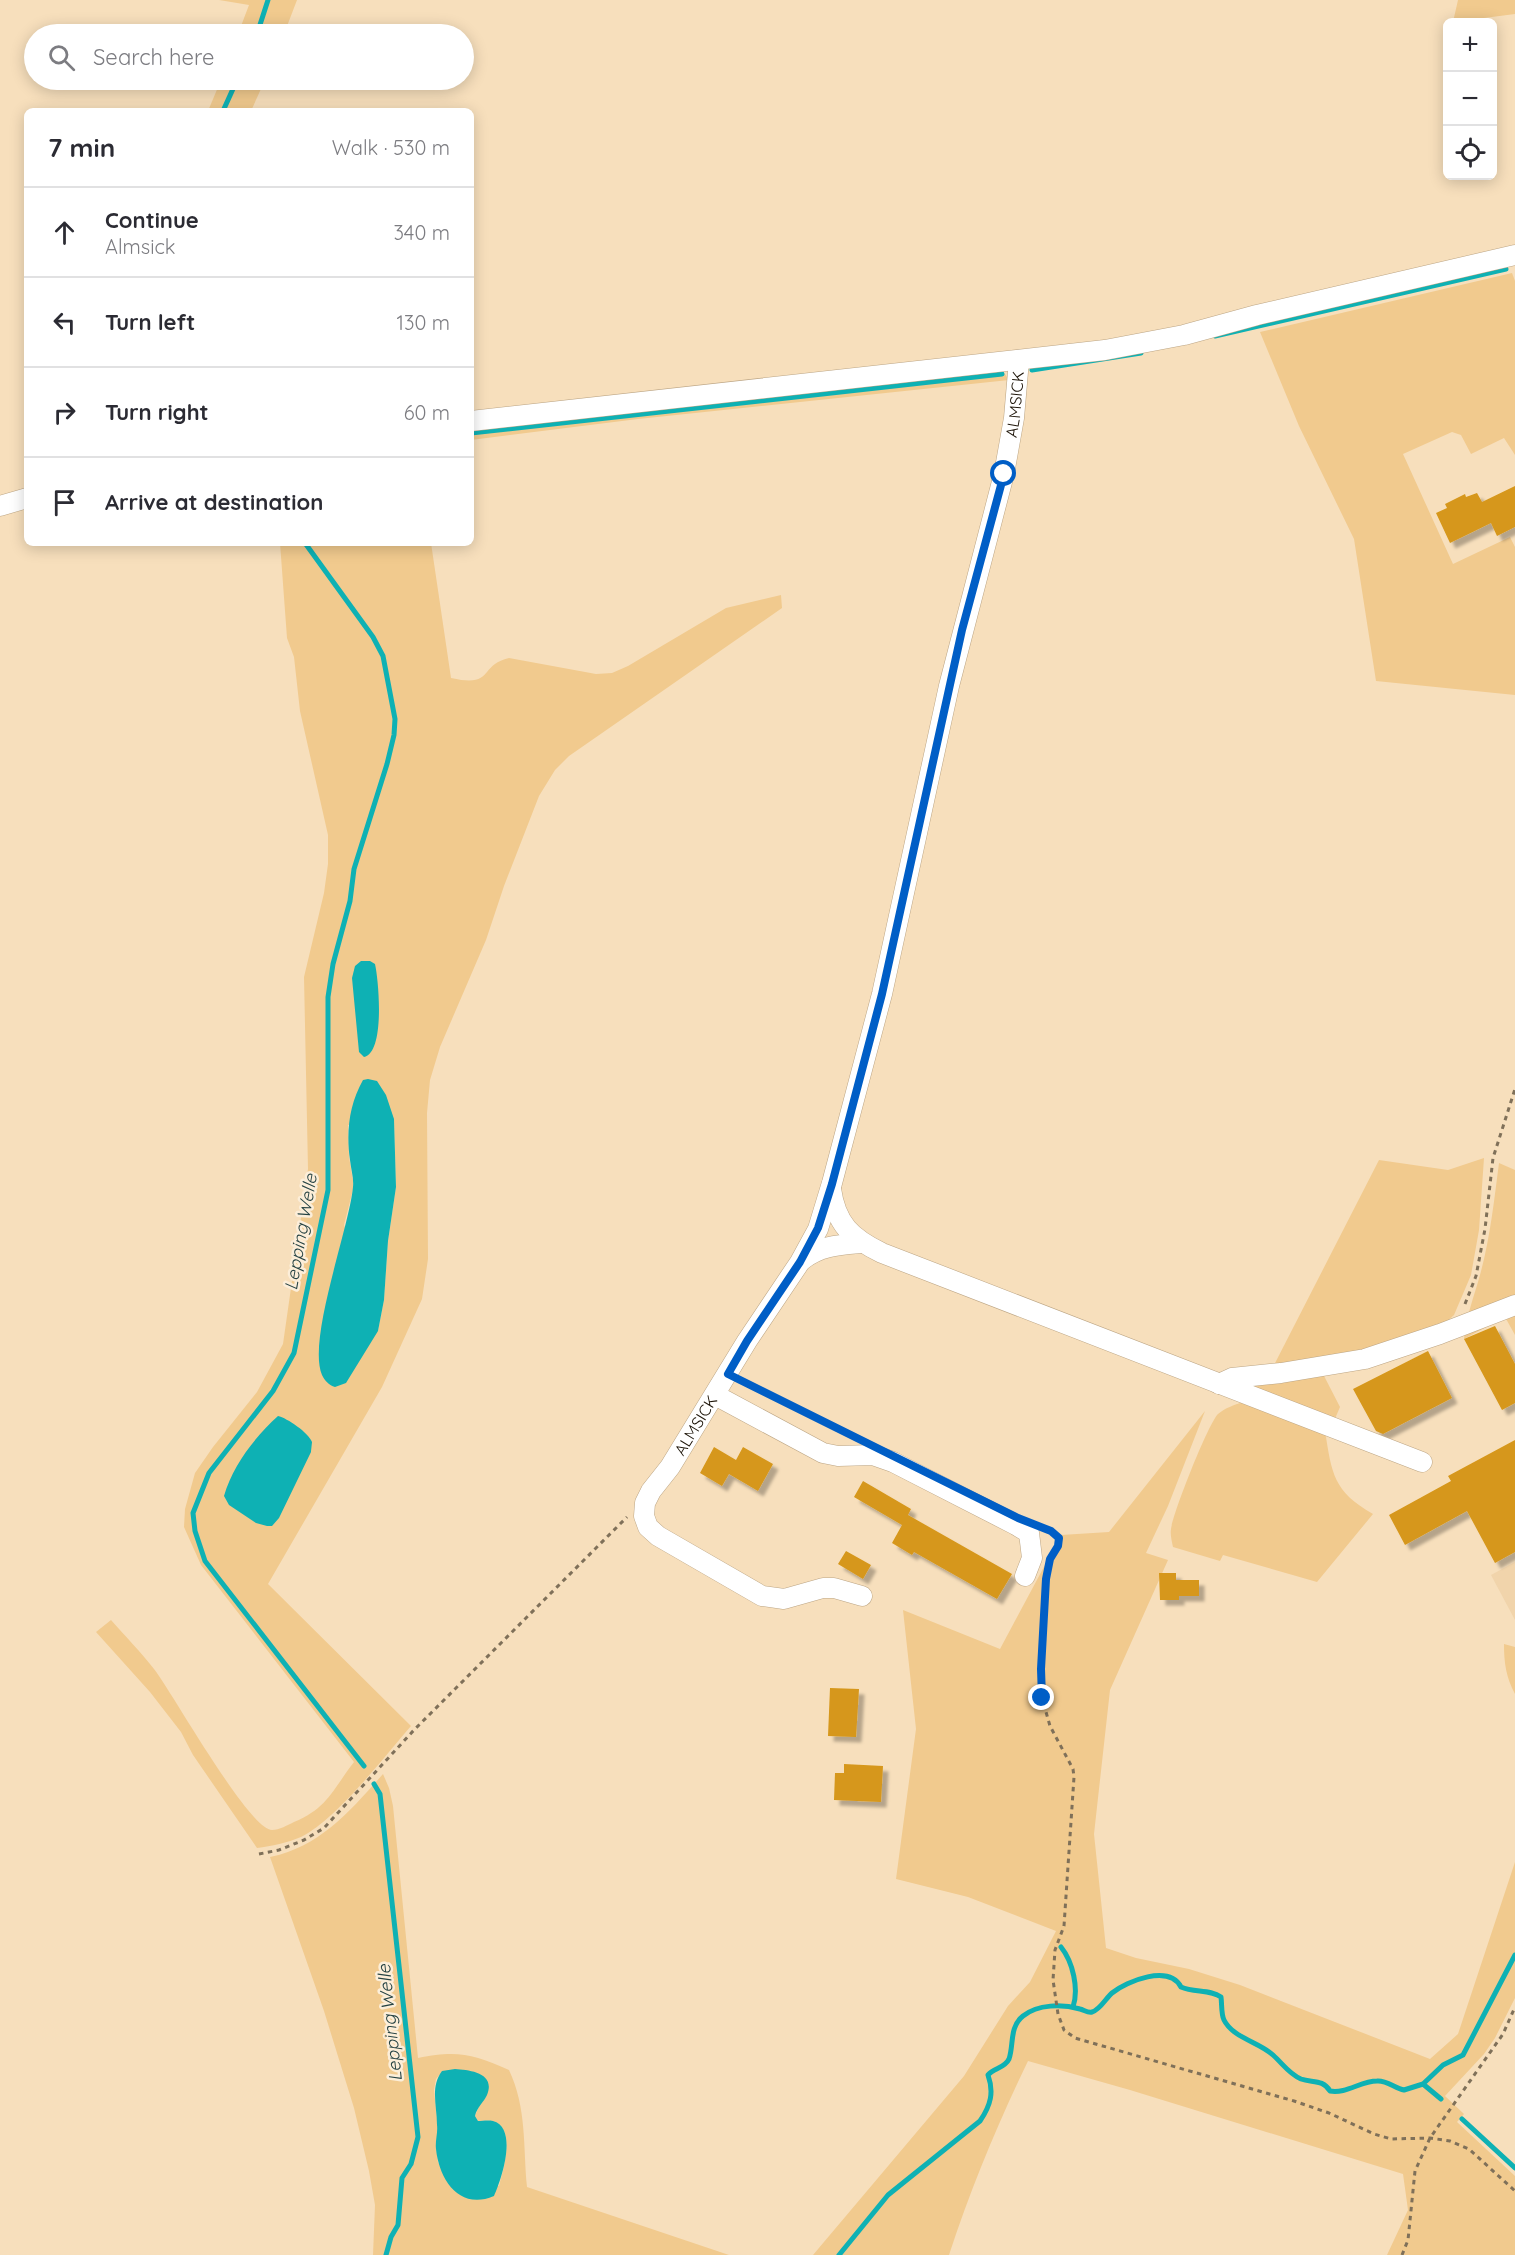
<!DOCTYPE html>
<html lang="en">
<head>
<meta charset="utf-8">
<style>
  :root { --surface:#fff; --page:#f7f7f7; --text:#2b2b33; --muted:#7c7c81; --line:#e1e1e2 }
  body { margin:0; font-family:Quicksand,sans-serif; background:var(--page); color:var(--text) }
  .controls { position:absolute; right:18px; top:18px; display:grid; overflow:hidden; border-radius:9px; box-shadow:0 3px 15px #0003 }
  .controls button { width:54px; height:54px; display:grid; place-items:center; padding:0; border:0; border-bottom:2px solid var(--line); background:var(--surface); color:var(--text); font:30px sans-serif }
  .stop { position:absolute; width:18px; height:18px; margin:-14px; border:4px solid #005ec6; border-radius:50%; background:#fff }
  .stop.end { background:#005ec6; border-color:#fff; box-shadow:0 2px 6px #0008 }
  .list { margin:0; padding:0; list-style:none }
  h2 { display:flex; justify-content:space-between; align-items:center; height:78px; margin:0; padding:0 24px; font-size:26px }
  h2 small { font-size:20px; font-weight:400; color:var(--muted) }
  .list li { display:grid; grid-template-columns:39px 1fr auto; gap:18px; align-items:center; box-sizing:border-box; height:90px; padding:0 24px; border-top:2px solid var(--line) }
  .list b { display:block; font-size:22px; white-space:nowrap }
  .list p { margin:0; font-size:20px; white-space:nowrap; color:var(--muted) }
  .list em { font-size:20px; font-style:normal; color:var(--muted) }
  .icon { flex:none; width:33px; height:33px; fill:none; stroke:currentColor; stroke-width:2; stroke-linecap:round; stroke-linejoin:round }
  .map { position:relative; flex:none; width:1515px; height:2255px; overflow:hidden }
  .search { position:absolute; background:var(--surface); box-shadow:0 3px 15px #0003; left:24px; top:24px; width:450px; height:66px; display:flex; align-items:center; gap:15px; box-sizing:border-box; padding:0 21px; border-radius:33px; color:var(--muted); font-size:22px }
  .panel { position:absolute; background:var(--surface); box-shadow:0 3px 15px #0003; left:24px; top:108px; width:450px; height:438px; border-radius:9px }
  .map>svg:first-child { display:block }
  .built { fill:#f1d4ab }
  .green { fill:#f1ca8e; fill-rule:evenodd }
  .water { fill:#0eb1b4 }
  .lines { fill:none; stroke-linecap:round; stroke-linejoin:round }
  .stream { stroke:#0eb1b4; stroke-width:5 }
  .building { fill:#d6971a; filter:url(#shadow) }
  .minor-casing { stroke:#bca584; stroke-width:21 }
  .path { stroke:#7f7059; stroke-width:3; stroke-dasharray:4.5 4.5; stroke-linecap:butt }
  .minor { stroke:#fff; stroke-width:20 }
  .route { stroke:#005ec6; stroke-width:8 }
  .labels { text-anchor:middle; stroke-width:5; stroke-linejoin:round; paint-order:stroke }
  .street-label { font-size:16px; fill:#1b1206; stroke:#fceed9 }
  .water-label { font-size:18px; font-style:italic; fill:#254243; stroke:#fceed9 }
</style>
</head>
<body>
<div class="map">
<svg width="1515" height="2255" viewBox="0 0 1515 2255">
  <defs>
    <filter id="shadow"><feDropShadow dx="5.5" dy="5.5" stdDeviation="1.5" flood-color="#0004"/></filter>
  </defs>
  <rect width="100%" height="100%" fill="#f7dfbc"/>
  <path class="built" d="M1515,1562V1620L1491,1575Z"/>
  <path class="green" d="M219,0H297L284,34H238L249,5Z
    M1458,0H1515V14L1453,22Z
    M221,80H265L251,111H208Z
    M1512,273L1515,281V455L1504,438L1471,454L1461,435L1452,432L1403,454L1453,564L1510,537L1515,547V695L1376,681L1354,539L1299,426L1260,332Z
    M996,369L1005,374L1009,380L638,419L471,440V427Z
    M280,543H431L451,678C495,688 478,665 509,658L596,674L612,673L628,666L726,608L781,595L782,608L569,756L555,770L539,796L504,886L486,940L440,1047L430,1080L427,1113L428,1259L422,1299L382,1387L268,1584L411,1726C384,1757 336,1820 301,1837C287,1843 272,1846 257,1848L193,1755L181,1732L150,1692L96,1632L111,1620C125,1636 141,1652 154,1669C172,1692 249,1830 272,1830C279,1830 288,1825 294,1822C328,1808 333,1789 354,1762L201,1565L184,1527L185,1509L195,1473L213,1447L257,1392L283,1344L308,1169L304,977L324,893L328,864V835L300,711L294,657L287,638ZM394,1119L396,1187L388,1241L384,1300L378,1331L344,1225L354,1186L349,1157L348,1125Z
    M1484,1158L1479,1230L1471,1275L1454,1315L1440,1328L1362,1355L1272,1369L1379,1160L1448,1170Z
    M1499,1163L1515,1170V1335L1505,1317L1464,1339C1466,1316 1474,1297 1480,1275C1490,1239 1494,1201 1499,1163Z
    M1322,1372L1340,1407L1334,1421L1232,1382Z
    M1243,1402L1325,1431C1332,1474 1333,1491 1373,1514L1317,1582L1223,1555L1220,1561L1173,1547C1172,1542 1170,1535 1171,1529C1173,1513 1208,1424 1218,1414C1225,1408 1234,1405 1243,1402Z
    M1205,1411L1168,1506L1146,1553L1168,1560L1110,1690L1094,1834L1106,1948L1136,1958L1189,1969L1240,1985L1430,2059L1458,2034L1515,1862V1998L1495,2038L1484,2054L1445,2096L1464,2114L1457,2122L1515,2176V2255H1387L1408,2210L1403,2174L1130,2090L1028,2061C997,2125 971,2188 949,2255H813L964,2076L1008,2006L1030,1982L1056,1931L968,1897L896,1879L916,1729L903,1610L1000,1649L1061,1535L1109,1532Z
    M1504,1644L1515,1647V1694C1506,1677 1504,1663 1504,1644Z
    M383,1774L389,1788L393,1806L418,2058C457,2050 473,2054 509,2070C527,2108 523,2146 527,2187L729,2255H373L375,2205L369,2171L354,2108L324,2011L270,1857C320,1847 351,1810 383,1774ZM443,2071L486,2097L479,2106L475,2116L478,2121C482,2121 488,2120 492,2121C517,2127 503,2170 499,2186L438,2163L436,2146L438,2128L434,2090L436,2079Z"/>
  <path class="water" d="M361,961H370L375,964C379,982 385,1053 364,1057L359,1052L352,978L355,966Z
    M368,1079L377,1081L386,1095L394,1119L396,1187L388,1241L384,1300L378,1331L346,1383L335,1387C329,1385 325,1381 322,1375C307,1340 349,1229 353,1187C354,1179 351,1169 350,1160C346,1132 349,1105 363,1080Z
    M278,1416C287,1418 309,1433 312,1442C312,1443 311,1451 311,1452L279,1518L272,1526H267L256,1523L229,1505L224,1496C233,1465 255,1437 278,1416Z
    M455,2069C470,2070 496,2073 487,2095C484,2102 477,2107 475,2116L478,2121C482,2121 488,2120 493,2121C519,2128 501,2181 494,2196C459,2211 439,2179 436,2149C435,2141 438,2133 437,2125C437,2106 430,2087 442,2071Z"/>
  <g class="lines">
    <path class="stream" d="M257,34L268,0
      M223,111L237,80
      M1215,336L1506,269
      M1032,370L1141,353
      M471,433L1002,374
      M305,543L373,637L383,656L395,719L394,735L387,764L354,869L350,901L333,964L328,997V1190L294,1353L273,1391L209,1473L193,1513L195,1531L205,1561L364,1766
      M374,1784L380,1794L418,2137L411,2164L402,2178L398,2225L391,2237L386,2255
      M1061,1947C1073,1962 1079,1989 1073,2007
      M1423,2084L1441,2099
      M1462,2119L1515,2168
      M839,2255L888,2195L980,2121C991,2105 994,2092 988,2075C994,2068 1005,2068 1009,2059C1014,2045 1009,2027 1023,2016C1038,2004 1062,2004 1080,2009C1084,2010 1088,2013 1092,2012C1100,2010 1106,1998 1112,1993C1127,1981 1169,1964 1181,1987C1194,1993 1210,1989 1221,1997C1222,2004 1221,2014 1224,2020C1233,2038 1259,2042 1273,2055C1283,2064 1289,2074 1301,2079C1312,2083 1323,2079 1330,2091C1346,2094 1361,2081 1377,2081C1386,2080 1395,2088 1404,2090L1423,2084L1443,2065L1463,2055L1515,1955"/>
  </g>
  <path class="building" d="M1515,486V527L1497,536L1491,523L1450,543L1436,513L1447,508L1445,504L1465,494L1466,497L1477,493L1482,502Z
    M1495,1326L1515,1364V1403L1502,1410L1464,1339Z
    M1428,1351L1452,1398L1383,1434L1376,1431L1353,1389Z
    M1515,1440V1552L1495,1563L1467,1511L1405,1545L1389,1515L1451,1481L1448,1476Z
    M714,1447L736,1460L743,1447L773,1464L758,1491L729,1474L722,1486L700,1473Z
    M863,1481L911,1509L908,1515L1012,1574L997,1599L914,1552L912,1555L892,1543L902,1525L854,1497Z
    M846,1551L871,1565L863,1579L838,1564Z
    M1159,1573H1176V1580H1199V1596H1179V1600H1160Z
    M830,1688L859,1689L856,1737L828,1736Z
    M844,1764L883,1766L881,1802L834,1800L835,1773H844Z"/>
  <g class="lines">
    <g class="minor-casing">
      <g id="minor">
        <path d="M471,421L1105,350L1184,335L1257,315L1515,255"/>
        <path d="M0,506L27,498"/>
        <path d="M831,1189C836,1224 851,1238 882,1253L1422,1462"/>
        <path d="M802,1260C820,1246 838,1245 861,1243"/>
        <path d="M1219,1384L1232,1378L1281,1373L1365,1359L1440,1334L1515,1305"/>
        <path d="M715,1395L823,1453L838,1456L873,1455L893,1462L1016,1525L1029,1533L1032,1558L1025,1576"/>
        <path id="s1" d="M862,1596L834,1588H823L784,1599L762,1596L658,1536L648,1527L644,1516L645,1503L651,1491L670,1467L747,1341L800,1262L818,1229L832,1183L882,994L949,686L1004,474L1014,418L1019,360"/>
      </g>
    </g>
    <path class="path" d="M1465,1304L1476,1276L1485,1229L1493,1158L1515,1089
      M743,1382L856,1437
      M1048,1530L1059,1538L1058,1547L1051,1557
      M1046,1578L1041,1669L1042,1698L1050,1726L1073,1769L1074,1777L1064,1926L1055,1950L1053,1980L1058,2014L1064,2030L1075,2038L1294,2101L1329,2113L1374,2134L1391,2139L1430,2138L1450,2141L1469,2149L1515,2191
      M259,1854L279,1850L304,1840L324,1828L414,1730L627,1517
      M1402,2255L1408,2240L1415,2171L1430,2138L1503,2034L1515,2007"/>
    <use href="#minor" class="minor"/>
  </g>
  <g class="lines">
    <path class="route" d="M1004,474L962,630L882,994L832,1184L818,1228L800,1262L747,1341L728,1374L1018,1518L1051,1531L1059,1538L1058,1546L1050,1559L1046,1579L1041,1669L1042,1698"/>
  </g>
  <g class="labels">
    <g class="street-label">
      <text dy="6" stroke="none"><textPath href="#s1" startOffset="1434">ALMSICK</textPath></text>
      <text dy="6" stroke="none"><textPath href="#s1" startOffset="354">ALMSICK</textPath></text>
    </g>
    <g class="water-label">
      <text transform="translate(301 1232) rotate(-80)" y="6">Lepping Welle</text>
      <text transform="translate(390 2023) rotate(-96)" y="6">Lepping Welle</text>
    </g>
  </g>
</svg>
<div class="controls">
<button>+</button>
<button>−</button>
<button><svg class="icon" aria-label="locate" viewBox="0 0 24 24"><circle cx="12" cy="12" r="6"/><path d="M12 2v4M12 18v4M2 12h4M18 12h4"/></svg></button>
</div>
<div class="stop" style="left:1004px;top:474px"></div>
<div class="stop end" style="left:1042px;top:1698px"></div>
<div class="search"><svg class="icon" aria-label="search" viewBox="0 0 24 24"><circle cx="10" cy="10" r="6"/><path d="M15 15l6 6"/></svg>Search here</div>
<section class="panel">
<h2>7 min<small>Walk · 530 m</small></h2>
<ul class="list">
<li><svg class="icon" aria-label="ahead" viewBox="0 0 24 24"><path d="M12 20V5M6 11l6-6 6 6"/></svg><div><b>Continue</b><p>Almsick</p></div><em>340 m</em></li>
<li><svg class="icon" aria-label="left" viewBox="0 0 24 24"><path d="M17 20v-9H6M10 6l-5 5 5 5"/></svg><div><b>Turn left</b></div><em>130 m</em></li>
<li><svg class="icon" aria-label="right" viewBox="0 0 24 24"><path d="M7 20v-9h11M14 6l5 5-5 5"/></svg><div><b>Turn right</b></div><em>60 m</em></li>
<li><svg class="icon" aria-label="arrive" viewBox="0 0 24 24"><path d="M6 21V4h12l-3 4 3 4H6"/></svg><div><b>Arrive at destination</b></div></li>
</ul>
</section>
</div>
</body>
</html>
